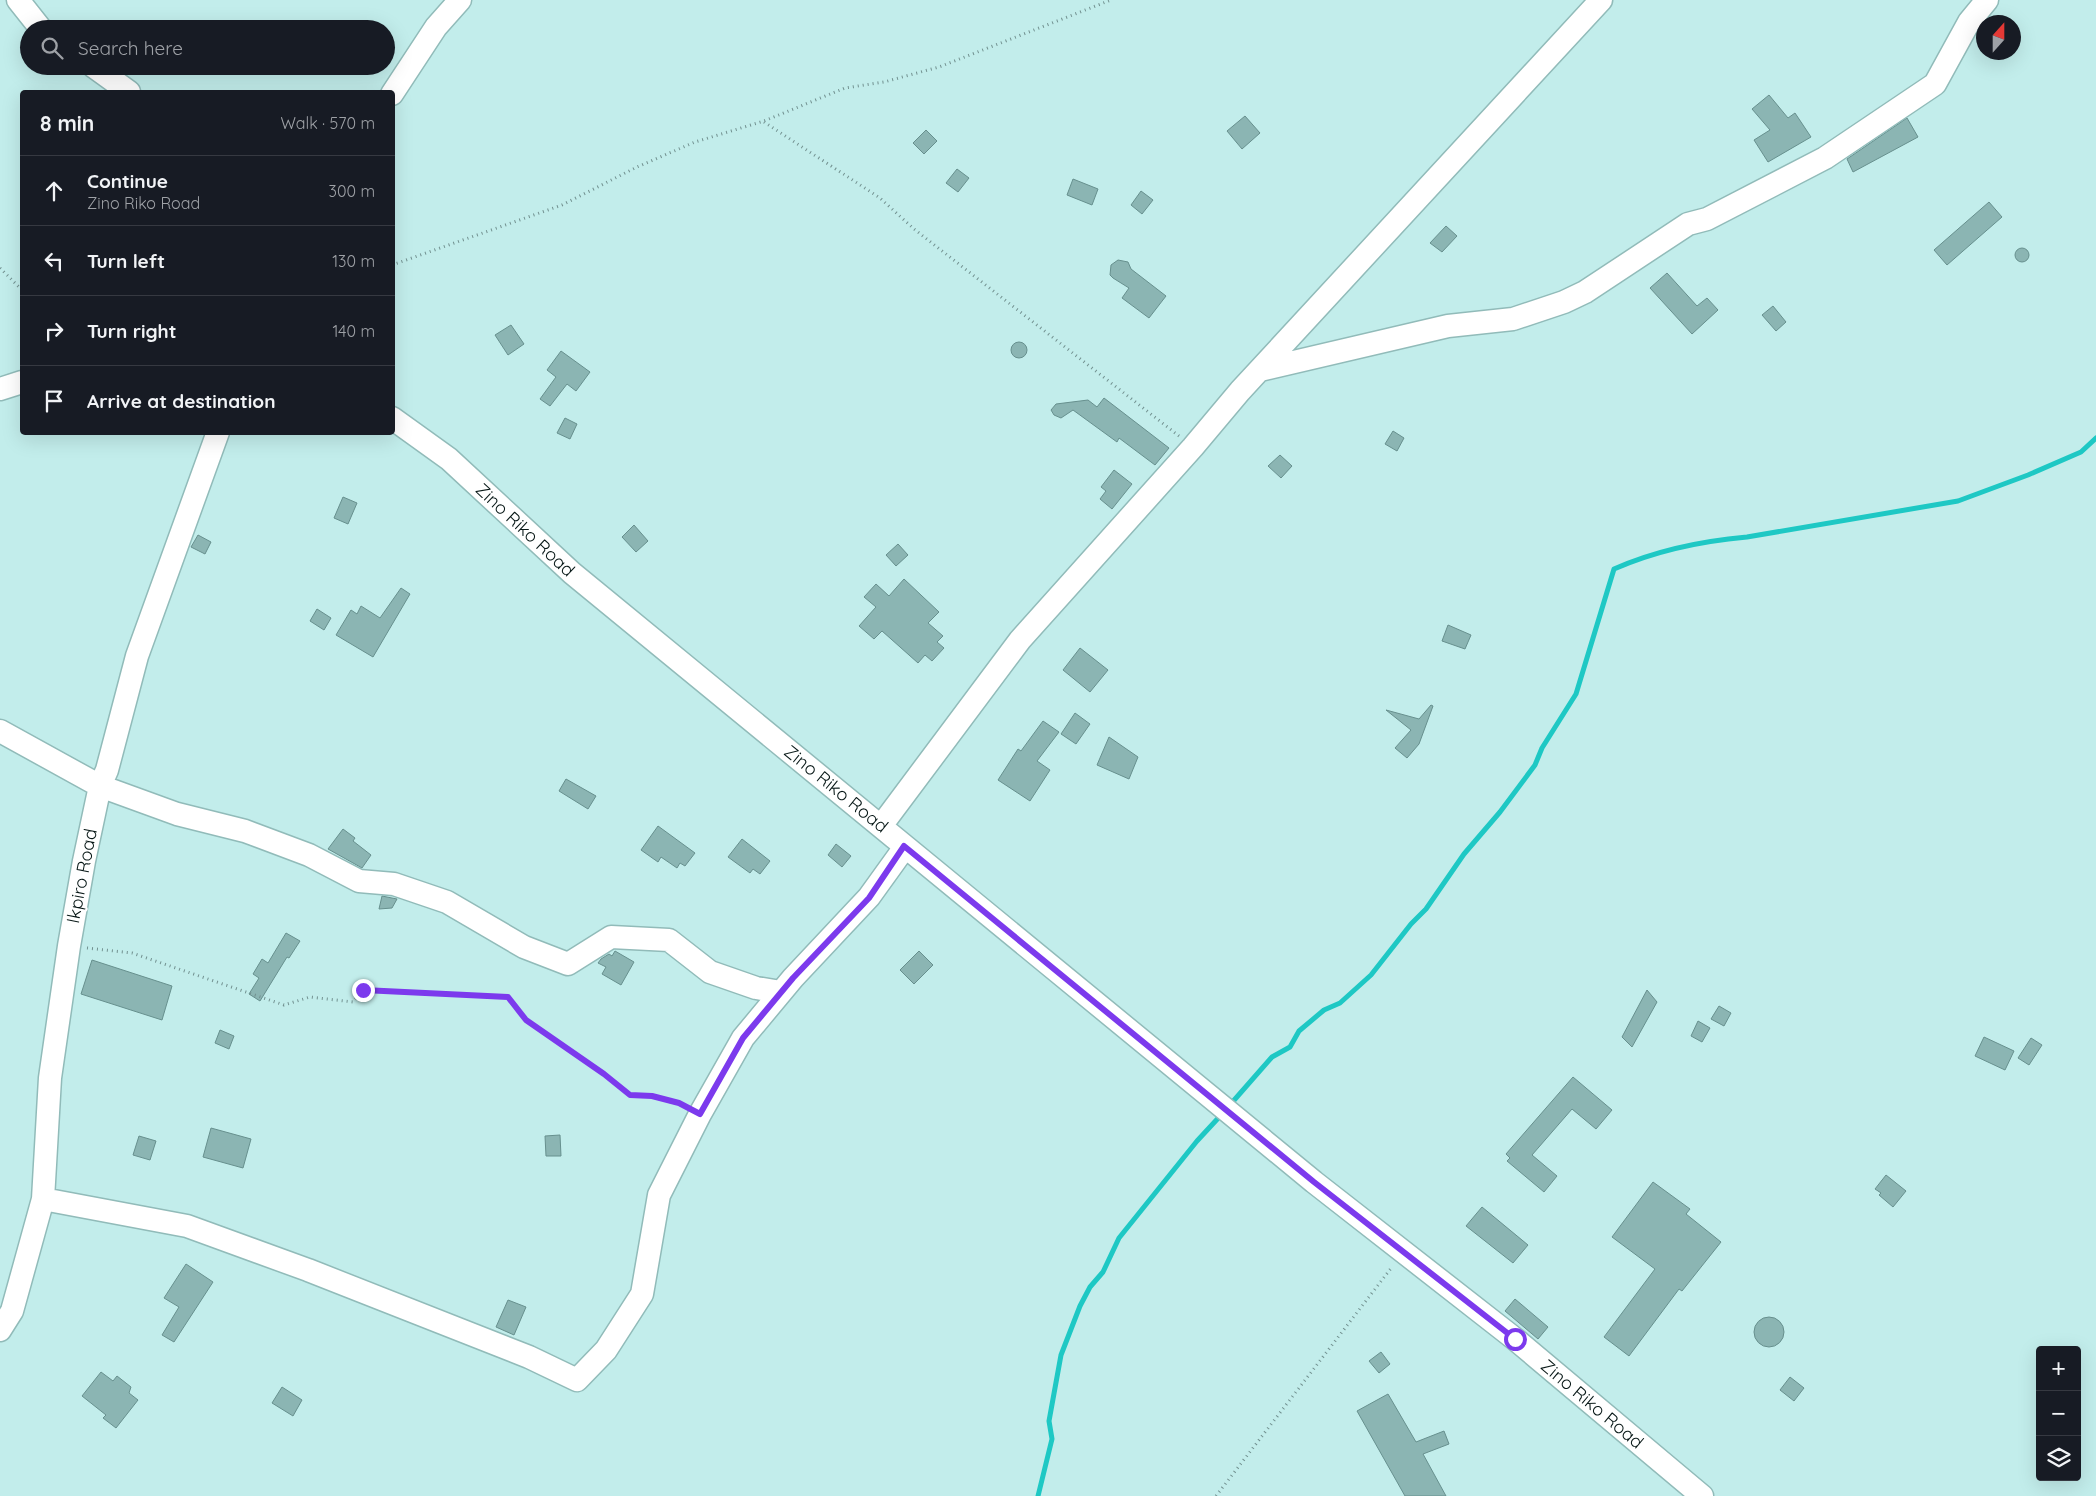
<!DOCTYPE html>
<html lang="en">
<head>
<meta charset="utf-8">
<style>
  :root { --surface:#171b24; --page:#20242c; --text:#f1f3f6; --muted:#9ea1a6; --line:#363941 }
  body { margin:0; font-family:Quicksand,sans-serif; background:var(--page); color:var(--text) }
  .controls { position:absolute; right:15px; bottom:15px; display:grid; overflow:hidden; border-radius:5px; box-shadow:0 5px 20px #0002 }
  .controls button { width:45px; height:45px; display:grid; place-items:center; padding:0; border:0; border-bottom:1px solid var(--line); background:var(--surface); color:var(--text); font:25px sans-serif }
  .compass { position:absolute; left:1976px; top:15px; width:45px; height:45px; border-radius:50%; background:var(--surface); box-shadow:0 5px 20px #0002; rotate:21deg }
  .stop { position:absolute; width:15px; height:15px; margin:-11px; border:4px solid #7c3aed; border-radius:50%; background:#fff }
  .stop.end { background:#7c3aed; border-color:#fff; box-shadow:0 1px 5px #0008 }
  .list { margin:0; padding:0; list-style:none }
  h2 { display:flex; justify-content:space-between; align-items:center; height:65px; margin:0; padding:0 20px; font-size:21px }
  h2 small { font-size:16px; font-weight:400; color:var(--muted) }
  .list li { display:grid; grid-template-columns:32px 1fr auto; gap:15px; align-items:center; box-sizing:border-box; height:70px; padding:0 20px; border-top:1px solid var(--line) }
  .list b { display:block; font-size:19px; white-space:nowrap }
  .list p { margin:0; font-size:16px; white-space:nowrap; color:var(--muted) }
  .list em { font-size:16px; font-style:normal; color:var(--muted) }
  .icon { flex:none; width:28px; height:28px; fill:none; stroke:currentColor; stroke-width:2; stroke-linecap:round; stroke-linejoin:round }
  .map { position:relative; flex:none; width:2096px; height:1496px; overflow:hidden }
  .search { position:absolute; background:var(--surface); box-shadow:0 5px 20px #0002; left:20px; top:20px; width:375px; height:55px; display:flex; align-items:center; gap:12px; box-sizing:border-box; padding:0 18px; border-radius:28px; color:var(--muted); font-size:19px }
  .panel { position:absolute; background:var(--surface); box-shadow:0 5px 20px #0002; left:20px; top:90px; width:375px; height:345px; border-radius:5px }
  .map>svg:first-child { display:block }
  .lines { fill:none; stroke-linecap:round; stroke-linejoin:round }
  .stream { stroke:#1ec8c4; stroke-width:5 }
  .building { fill:#8bb5b3; stroke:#67908e }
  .minor-casing { stroke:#91bbb9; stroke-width:25 }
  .path { stroke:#729190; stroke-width:3; stroke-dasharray:1 4; stroke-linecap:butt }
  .minor { stroke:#fff; stroke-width:22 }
  .route { stroke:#7c3aed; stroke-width:6 }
  .labels { text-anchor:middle; stroke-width:4.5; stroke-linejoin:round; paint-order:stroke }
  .street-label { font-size:18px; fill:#061615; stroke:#fff }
</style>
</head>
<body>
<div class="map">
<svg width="2096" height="1496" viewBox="0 0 2096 1496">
  <rect width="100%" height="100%" fill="#c2edeb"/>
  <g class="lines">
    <path class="stream" d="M1229,1106L1272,1057L1290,1047L1299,1031L1324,1010L1340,1003L1371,975L1411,924L1426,909L1464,854L1500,812L1535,765L1542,748L1576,694L1614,569C1655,551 1702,541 1747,537L1958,501L2028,475L2081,452L2096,438
      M1038,1496L1052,1439L1049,1421L1061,1355L1080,1306L1090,1287L1103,1272L1119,1238L1197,1141L1222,1114"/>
  </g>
  <path class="building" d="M1769,95L1788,118L1795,113L1811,137L1768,162L1754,140L1770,130L1752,109Z
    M1245,116L1260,133L1242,149L1227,131Z
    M1907,118L1918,137L1853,172L1847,159Z
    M926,130L937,141L924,154L913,143Z
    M957,169L969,178L958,192L946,183Z
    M1073,179L1098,189L1092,205L1067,195Z
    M1141,191L1153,200L1142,214L1131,205Z
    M1989,202L2002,217L1947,265L1934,250Z
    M1446,226L1457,236L1442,252L1430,243Z
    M2015 255a7 7 0 1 1 14 0a7 7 0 1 1-14 0Z
    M1118,260L1128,262L1131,269L1166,296L1149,318L1122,298L1129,288L1113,278L1110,275L1111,265Z
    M1667,273L1697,306L1707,298L1718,310L1692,334L1650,288Z
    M1773,306L1786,322L1776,331L1762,315Z
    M511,325L524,344L508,355L495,335Z
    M1011 350a8 8 0 1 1 16 0a8 8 0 1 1-16 0Z
    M561,351L590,372L576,391L567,384L550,406L540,399L556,377L547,370Z
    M1104,398L1169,448L1155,465L1119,438L1117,442L1073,410L1061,418L1054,415L1051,410L1056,404L1088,400L1097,407Z
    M565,418L577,424L570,439L557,433Z
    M1393,431L1404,438L1397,451L1385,444Z
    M1280,455L1292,466L1281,478L1268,466Z
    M1114,470L1132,484L1112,509L1100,499L1106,491L1101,487Z
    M343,497L357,503L348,524L334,518Z
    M634,525L648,541L636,552L622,537Z
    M198,535L211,542L205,554L191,547Z
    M898,544L908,555L896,566L886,555Z
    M904,579L939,612L928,623L943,636L937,642L944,648L932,661L925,655L918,663L882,631L874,639L859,626L876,607L864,597L876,584L889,596Z
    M401,588L410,594L373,657L336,635L351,610L357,614L361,606L380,618Z
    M317,609L331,618L324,630L310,621Z
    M1448,625L1471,635L1465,649L1442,641Z
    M1080,648L1108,670L1090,692L1063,670Z
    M1431,705L1433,706L1419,744L1407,758L1395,748L1411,730L1386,710L1419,719Z
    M1075,713L1090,724L1076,744L1061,734Z
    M1043,721L1059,732L1037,761L1050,770L1030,801L998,780L1018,749L1021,751Z
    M1109,737L1138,757L1129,779L1097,765Z
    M566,779L596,796L588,809L559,791Z
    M658,826L695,853L685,866L680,863L677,868L661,857L658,862L641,850Z
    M343,829L355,838L353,841L371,855L362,868L328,849Z
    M742,839L770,861L760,874L753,869L750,873L728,857Z
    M836,844L851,856L842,867L828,855Z
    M382,896L397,899L392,908L379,909Z
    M286,933L300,941L289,958L287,957L260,1001L249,994L259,978L253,974L262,959L268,963Z
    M615,951L634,962L621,985L602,974L606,967L598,963L601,959L609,954L612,956Z
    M919,951L933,965L914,984L900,970Z
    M92,960L172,986L162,1020L81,994Z
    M1647,990L1657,1002L1632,1047L1622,1037Z
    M1719,1006L1731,1013L1724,1026L1711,1019Z
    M1698,1021L1710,1028L1702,1042L1691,1036Z
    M220,1030L234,1036L229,1049L215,1043Z
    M1984,1037L2014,1051L2005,1070L1975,1056Z
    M2031,1038L2042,1045L2029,1065L2018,1058Z
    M1573,1077L1612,1110L1596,1129L1572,1109L1532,1155L1557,1176L1544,1192L1507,1161L1510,1158L1506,1154Z
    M211,1128L251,1139L243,1168L203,1157Z
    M560,1135L561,1156H546L545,1136Z
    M139,1136L156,1141L150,1160L133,1155Z
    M1886,1175L1906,1191L1893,1207L1879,1195L1881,1193L1875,1189Z
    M1653,1182L1690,1209L1686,1214L1721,1242L1682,1291L1679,1289L1629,1356L1604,1337L1655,1269L1612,1237Z
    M1482,1207L1528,1245L1513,1263L1466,1226Z
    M186,1264L213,1282L174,1342L162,1335L179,1307L164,1298Z
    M1515,1299L1548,1327L1538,1339L1505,1311Z
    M508,1300L526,1307L514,1335L496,1327Z
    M1754 1332a15 15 0 1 1 30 0a15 15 0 1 1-30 0Z
    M1381,1352L1390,1364L1379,1373L1369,1361Z
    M101,1372L113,1381L117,1376L131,1387L129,1393L138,1400L116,1428L103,1418L106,1415L82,1396Z
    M1790,1377L1804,1388L1794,1401L1780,1390Z
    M282,1387L302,1400L293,1416L272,1403Z
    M1388,1394L1416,1442L1444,1431L1449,1444L1423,1454L1446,1496H1405L1357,1411Z"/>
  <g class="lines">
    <g class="minor-casing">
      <path id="minor" d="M18,0L41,29
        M93,66L129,92
        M392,94L436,27L460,0
        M1260,370L1448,326L1513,319L1564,302L1585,292L1688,224L1707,219L1825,158L1935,84L1969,22L1987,0
        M0,389L22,382
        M392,418L449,459L572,573L1314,1182L1515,1339L1702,1496
        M0,731L100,786L177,814L245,831L309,855L359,881L394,884L447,902L524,947L568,964L611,937L669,940L710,972L756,988L781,992
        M881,826L1020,640L1193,447L1240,391L1601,0
        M43,1199L187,1226L308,1270L529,1357L577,1380L606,1350L642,1294L659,1195L700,1114L743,1038L793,978L869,897L905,847
        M0,1330L12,1311L43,1199L50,1078L69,946L84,861L100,786L107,770L137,656L218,432"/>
    </g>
    <path class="path" d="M764,122L880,198L914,229L1179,436
      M392,265L562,205L637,167L695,142L764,121L845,88L884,82L939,67L1111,0
      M0,268L22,290
      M87,948L132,953L284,1005L310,997L353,1002L363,990L508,997L526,1020L604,1074L630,1095L652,1096L684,1106
      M1216,1496L1392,1267"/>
    <use href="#minor" class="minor"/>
  </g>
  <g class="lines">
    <path class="route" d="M363,990L508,997L526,1020L604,1074L630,1095L652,1096L679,1103L700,1114L743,1038L793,978L869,898L904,846L1314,1182L1515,1339"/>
  </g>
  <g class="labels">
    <g class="street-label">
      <text transform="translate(525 530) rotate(43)" y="6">Zino Riko Road</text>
      <text transform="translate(836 789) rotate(39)" y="6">Zino Riko Road</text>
      <text transform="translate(82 876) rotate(-79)" y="6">Ikpiro Road</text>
      <text transform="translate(1592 1404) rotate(40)" y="6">Zino Riko Road</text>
    </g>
  </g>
</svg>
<div class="controls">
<button>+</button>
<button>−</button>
<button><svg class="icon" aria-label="layers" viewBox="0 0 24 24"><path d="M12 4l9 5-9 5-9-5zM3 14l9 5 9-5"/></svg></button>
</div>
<svg class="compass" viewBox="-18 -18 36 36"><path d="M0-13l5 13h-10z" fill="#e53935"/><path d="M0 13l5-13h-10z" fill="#9ea1a6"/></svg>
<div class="stop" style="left:1515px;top:1339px"></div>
<div class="stop end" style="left:363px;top:990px"></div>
<div class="search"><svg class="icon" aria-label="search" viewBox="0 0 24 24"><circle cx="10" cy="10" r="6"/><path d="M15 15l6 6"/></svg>Search here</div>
<section class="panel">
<h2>8 min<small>Walk · 570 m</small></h2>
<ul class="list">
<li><svg class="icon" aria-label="ahead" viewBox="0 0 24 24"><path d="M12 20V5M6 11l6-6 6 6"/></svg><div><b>Continue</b><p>Zino Riko Road</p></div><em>300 m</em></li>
<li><svg class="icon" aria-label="left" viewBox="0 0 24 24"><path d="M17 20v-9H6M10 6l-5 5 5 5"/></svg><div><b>Turn left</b></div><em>130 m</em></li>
<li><svg class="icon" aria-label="right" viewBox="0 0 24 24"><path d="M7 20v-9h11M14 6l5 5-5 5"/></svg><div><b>Turn right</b></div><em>140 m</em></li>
<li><svg class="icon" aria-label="arrive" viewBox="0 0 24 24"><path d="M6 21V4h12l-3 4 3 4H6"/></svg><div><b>Arrive at destination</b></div></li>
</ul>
</section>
</div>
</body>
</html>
